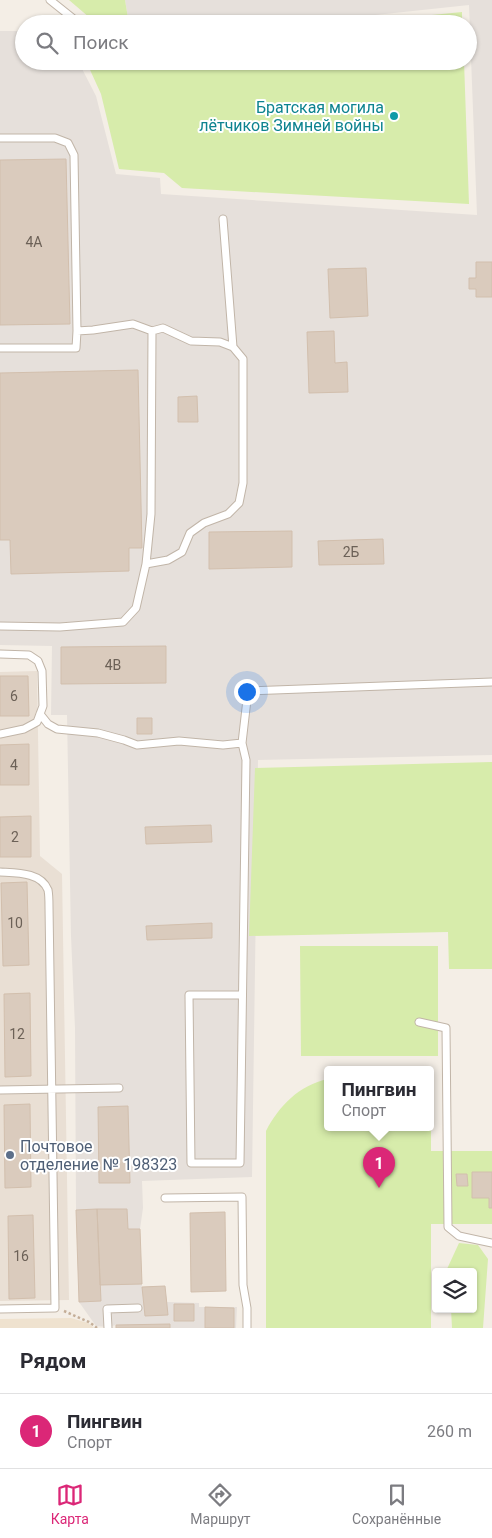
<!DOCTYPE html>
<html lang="ru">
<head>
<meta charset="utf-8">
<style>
  :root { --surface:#fff; --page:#f2f2f3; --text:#2b2b33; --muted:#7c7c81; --line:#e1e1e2; --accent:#db2777 }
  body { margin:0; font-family:Roboto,sans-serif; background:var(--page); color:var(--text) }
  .controls { position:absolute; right:15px; bottom:15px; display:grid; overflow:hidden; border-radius:5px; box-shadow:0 1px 4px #0004 }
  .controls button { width:45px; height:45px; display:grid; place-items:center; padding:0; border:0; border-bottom:1px solid var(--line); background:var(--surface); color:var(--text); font:25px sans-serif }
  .you { position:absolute; left:246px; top:691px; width:18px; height:18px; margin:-12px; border:4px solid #fff; border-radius:50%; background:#1a73e8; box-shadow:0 0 0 8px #1a73e833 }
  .badge { display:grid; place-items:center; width:32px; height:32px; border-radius:50%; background:var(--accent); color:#fff; font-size:16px; font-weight:700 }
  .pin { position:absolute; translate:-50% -41px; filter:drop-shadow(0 1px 2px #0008) }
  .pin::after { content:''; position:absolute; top:26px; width:18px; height:15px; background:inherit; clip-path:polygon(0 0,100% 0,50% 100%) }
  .popup { position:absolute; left:324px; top:1066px; width:110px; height:65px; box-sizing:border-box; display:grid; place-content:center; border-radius:5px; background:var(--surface); filter:drop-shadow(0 1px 4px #0005); font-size:16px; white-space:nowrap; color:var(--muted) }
  .popup b { font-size:19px; color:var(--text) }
  .popup::after { content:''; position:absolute; left:50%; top:100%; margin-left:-10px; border:10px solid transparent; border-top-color:var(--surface) }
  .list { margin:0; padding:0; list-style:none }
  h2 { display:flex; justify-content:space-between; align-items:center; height:65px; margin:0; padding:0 20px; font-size:21px }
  h2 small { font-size:16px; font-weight:400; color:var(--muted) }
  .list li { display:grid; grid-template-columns:32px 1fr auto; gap:15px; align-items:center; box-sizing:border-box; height:75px; padding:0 20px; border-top:1px solid var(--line) }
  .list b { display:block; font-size:19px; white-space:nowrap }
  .list p { margin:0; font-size:16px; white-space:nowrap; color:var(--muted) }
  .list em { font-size:16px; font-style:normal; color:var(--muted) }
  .icon { flex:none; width:28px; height:28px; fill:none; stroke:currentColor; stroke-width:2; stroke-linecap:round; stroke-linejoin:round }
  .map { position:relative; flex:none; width:492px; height:1328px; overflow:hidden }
  .search { position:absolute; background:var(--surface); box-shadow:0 1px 4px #0004; left:15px; right:15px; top:15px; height:55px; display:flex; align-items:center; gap:12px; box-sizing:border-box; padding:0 18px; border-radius:28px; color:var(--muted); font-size:19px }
  .sheet { height:140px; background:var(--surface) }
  nav { display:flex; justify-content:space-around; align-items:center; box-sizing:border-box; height:70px; border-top:1px solid var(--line); background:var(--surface); font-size:14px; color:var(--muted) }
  nav a { display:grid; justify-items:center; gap:2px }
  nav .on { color:var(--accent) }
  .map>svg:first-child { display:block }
  .residential { fill:#e9dfd4 }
  .industrial { fill:#e6e0db }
  .education { fill:#efe2cf }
  .green { fill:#d7ecab }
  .building { fill:#dacbbd; stroke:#d2bfad }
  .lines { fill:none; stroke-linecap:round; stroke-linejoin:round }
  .lane-casing { stroke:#c1b5a8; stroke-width:9 }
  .path { stroke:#c4ae98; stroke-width:2.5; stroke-dasharray:2.5 2.5; stroke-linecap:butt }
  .lane { stroke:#fff; stroke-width:7 }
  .culture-dot { fill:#0f9aa8; stroke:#fff; stroke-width:2 }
  .service-dot { fill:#5c6f8a; stroke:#fff; stroke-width:2 }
  .labels { text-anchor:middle; stroke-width:4; stroke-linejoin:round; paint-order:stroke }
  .number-label { font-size:14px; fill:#6c6157 }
  .culture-label { font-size:16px; fill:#0d838f; stroke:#fff; text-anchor:end }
  .service-label { font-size:16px; fill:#4e5e75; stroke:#fff; text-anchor:start }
</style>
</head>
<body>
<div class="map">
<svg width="492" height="1328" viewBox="0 0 492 1328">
  <rect width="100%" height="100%" fill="#f4eee6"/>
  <path class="residential" d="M37,671L40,856L62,874L69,1300L0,1301V672Z"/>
  <path class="industrial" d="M125,0H492V755L258,760L252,1177L142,1181L143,1208L140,1229L142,1287L165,1286L167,1302L199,1303V1307H237L236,1328H116V1325L108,1327L96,1326L79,1302L76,1210L75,1028L71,936L67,715H51L52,646L0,645V31H24V61H78L96,96L116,174L160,178L161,194L477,215L469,5L291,24H129Z"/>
  <path class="education" d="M71,1318L88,1323L94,1328H0V1319Z"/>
  <path class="green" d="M69,0H125L129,24H97Z
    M462,12V24H342Z
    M86,61H464L469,204L182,188L164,173L119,169L101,94Z
    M492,762V969H449L448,932L249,936L255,768Z
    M300,946H438V1056H301Z
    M328,1079V1127H429L431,1131V1151H492V1224H431V1328H266V1131C279,1106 299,1085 328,1079Z
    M459,1243L478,1245L488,1259L483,1328H452L451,1309H473V1272H447V1269Z"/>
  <path class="building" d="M66,159L70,324L0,325V160Z
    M476,262H492V297H476V289H469V278H476Z
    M366,268L368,316L330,318L328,269Z
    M334,331L335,363L347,362L348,392L309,393L307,332Z
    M138,370L142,548H129V571L11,574L10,540H0V373Z
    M197,396L198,422H178V397Z
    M292,531V567L209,569V532Z
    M383,539L384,564L319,565L318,541Z
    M166,646V683L61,684V647Z
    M0,676H28L29,716H0Z
    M137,718H152V734H137Z
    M29,744V785H0V745Z
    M31,816V857H0V817Z
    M211,825L212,842L146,844L145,827Z
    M27,882L29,965L3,966L1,883Z
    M212,923V938L147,940L146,926Z
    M30,993L31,1076L5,1077L4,994Z
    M30,1104L31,1187L5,1188L4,1105Z
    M128,1106L130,1183H99L98,1107Z
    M472,1172H492V1208H489V1198H472Z
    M456,1174H467L468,1186H457Z
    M97,1209H127L128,1229H140L142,1284L100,1285Z
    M97,1209L101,1301L79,1302L76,1210Z
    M225,1212L226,1291L191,1292L190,1213Z
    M33,1215L35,1298L9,1299L8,1216Z
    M165,1286L168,1315L145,1316L142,1287Z
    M174,1304H194V1321H174Z
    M205,1307L234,1308V1328H205Z
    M170,1324V1328H116V1325Z"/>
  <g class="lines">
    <g class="lane-casing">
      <path id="lane" d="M50,0L80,24
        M0,138H55L68,143L74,155L77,331L76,348H0
        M223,219L233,347
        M146,564L168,560L182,552L190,533L204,523L228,514L239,503L243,483V359L233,347L220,342L191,341L163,328L152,331
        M0,626L60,627L123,622L136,608L146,564L151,514L152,331L133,324L93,330L77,331
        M0,654L29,655L38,661L42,671L43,706L37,722L24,729L0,734
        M40,714L48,724L57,729L98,733L124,740L137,745L179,741L223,745L242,743L248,691L492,682
        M242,743L246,760L240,1163H191L189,995H242
        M0,872C16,873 41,872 48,890C49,895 49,902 49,907L55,1308L0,1309
        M419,1022L446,1028L448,1227L459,1236L492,1243
        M0,1090L119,1088
        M165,1198L242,1197L243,1285L247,1308V1328
        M108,1328L107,1309L138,1308"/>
    </g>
    <path class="path" d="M64,1311L89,1322L97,1328"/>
    <use href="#lane" class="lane"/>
  </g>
  <circle class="culture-dot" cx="394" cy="116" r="5"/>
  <circle class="service-dot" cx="10" cy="1155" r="5"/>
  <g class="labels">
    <g class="number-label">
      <text x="34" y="247">4А</text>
      <text x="351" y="557">2Б</text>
      <text x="113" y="670">4В</text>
      <text x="14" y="701">6</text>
      <text x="14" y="770">4</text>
      <text x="15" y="842">2</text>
      <text x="15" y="928">10</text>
      <text x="17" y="1039">12</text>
      <text x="21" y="1261">16</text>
    </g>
    <g class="culture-label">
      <text x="384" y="113">Братская могила<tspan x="384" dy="18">лётчиков Зимней войны</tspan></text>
    </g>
    <g class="service-label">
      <text x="20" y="1152">Почтовое<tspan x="20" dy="18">отделение № 198323</tspan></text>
    </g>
  </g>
</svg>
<div class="controls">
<button><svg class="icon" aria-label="layers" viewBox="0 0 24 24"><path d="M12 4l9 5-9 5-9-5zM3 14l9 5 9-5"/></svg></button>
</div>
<div class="you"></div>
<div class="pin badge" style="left:379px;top:1188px">1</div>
<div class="popup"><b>Пингвин</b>Спорт</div>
<div class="search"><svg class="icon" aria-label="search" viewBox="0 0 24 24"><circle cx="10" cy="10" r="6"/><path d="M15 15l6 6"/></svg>Поиск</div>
</div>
<section class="sheet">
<h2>Рядом<small></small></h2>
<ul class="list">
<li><span class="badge">1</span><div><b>Пингвин</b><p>Спорт</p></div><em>260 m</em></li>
</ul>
</section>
<nav>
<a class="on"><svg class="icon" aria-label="map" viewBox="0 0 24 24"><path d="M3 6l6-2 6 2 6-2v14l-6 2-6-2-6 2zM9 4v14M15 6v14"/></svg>Карта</a>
<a><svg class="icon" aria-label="directions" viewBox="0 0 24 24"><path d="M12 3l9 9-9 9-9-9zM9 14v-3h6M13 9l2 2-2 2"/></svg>Маршрут</a>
<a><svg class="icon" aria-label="saved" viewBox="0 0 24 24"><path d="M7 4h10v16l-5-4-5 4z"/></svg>Сохранённые</a>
</nav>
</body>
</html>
